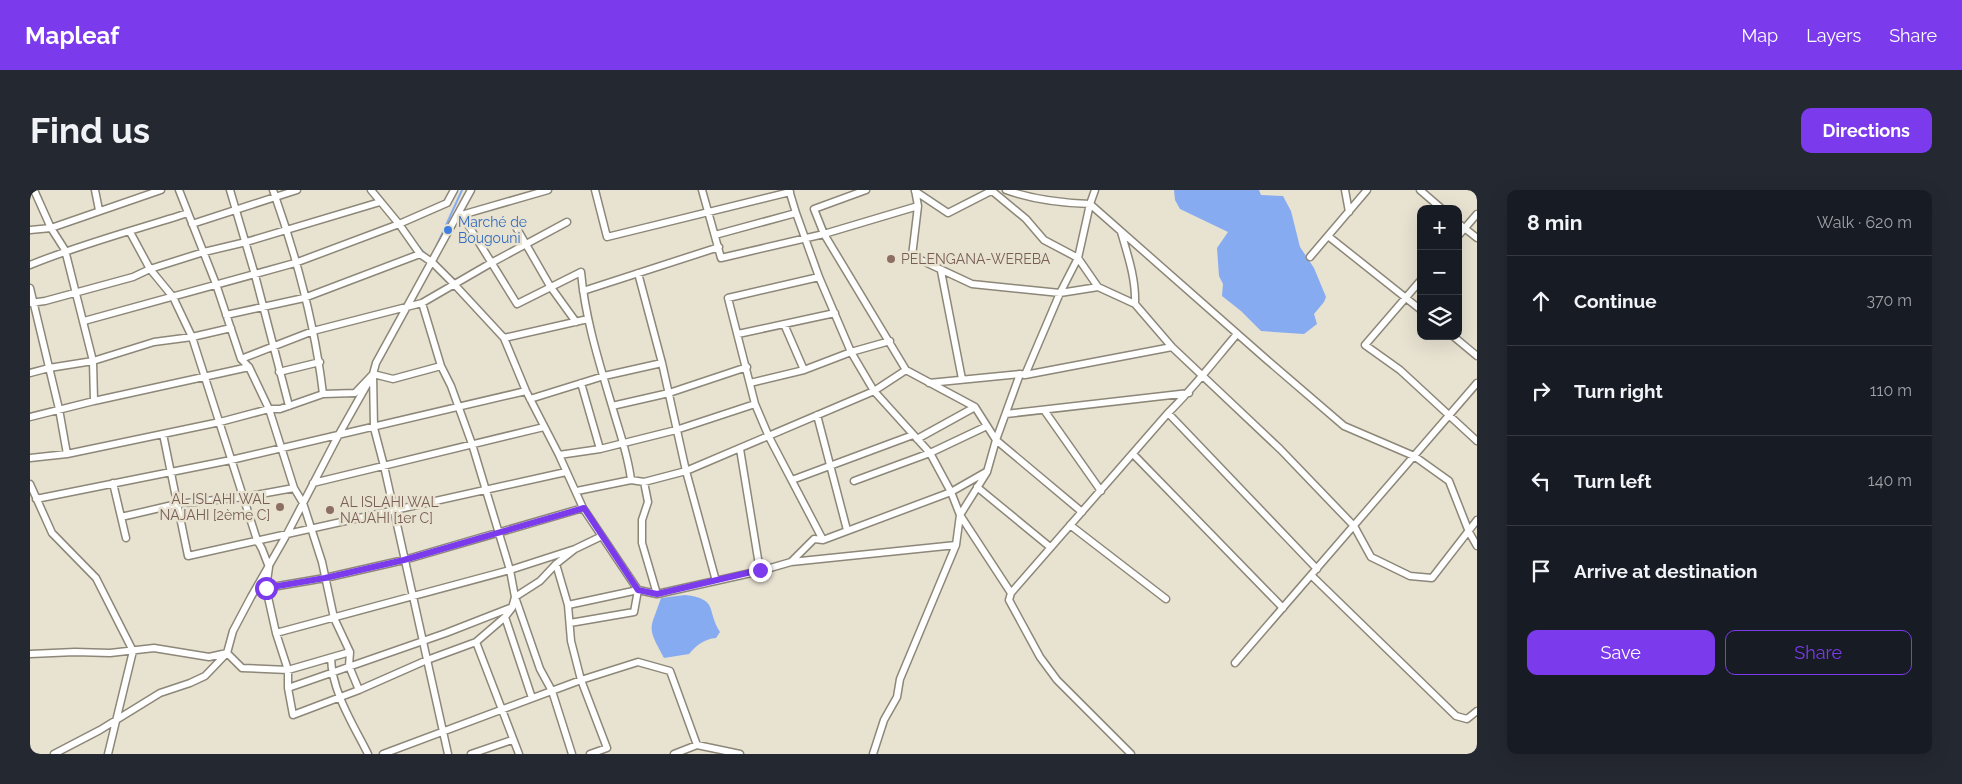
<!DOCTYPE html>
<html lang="en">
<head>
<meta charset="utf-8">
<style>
  :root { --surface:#171b24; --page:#242831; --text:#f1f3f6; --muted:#9ea1a6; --line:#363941; --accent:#7c3aed }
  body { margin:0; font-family:Raleway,sans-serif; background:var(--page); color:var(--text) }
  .controls { position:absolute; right:15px; top:15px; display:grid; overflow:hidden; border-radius:10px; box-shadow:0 5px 20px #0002 }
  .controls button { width:45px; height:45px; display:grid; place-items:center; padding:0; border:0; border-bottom:1px solid var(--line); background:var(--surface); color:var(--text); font:25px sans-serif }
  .stop { position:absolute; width:15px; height:15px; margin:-11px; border:4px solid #7c3aed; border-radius:50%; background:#fff }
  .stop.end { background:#7c3aed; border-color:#fff; box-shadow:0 1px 5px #0008 }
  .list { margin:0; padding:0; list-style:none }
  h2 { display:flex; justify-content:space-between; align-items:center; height:65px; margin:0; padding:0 20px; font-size:21px }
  h2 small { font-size:16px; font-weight:400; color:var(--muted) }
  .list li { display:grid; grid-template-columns:32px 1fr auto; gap:15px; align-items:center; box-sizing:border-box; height:90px; padding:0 20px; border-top:1px solid var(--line) }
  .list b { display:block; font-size:19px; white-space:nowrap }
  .list em { font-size:16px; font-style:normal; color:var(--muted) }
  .actions { display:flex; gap:10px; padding:15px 20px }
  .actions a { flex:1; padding:11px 0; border:1px solid var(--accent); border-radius:10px; text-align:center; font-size:18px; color:var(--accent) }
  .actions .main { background:var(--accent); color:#fff }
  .icon { flex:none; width:28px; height:28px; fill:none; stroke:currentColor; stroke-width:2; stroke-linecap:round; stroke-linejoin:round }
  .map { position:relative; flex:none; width:1447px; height:564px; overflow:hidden; border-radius:10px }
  header { display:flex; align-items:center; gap:30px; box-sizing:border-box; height:70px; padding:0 25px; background:var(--accent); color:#fff }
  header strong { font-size:24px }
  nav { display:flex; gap:28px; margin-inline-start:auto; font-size:18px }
  .intro { display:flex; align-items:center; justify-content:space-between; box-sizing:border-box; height:120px; padding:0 30px }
  h1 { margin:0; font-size:35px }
  .button { padding:12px 22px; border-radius:10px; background:var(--accent); color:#fff; font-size:18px; font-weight:700 }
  main { display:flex; gap:30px; padding:0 30px }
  aside { flex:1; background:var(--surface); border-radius:10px; box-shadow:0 5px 20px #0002 }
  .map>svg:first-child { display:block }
  .water { fill:#87abf1 }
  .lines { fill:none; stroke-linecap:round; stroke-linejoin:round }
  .stream { stroke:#87abf1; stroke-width:2 }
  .minor-casing { stroke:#8c8778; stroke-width:9 }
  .minor { stroke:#fff; stroke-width:6 }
  .route { stroke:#7c3aed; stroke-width:6 }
  .shop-dot { fill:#3f7fe0; stroke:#e8e2d1; stroke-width:2 }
  .education-dot { fill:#8d6e63; stroke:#e8e2d1; stroke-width:2 }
  .labels { text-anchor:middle; stroke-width:5; stroke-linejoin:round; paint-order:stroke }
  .shop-label { font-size:14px; fill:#366cbe; stroke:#e8e2d1; text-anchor:start }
  .education-label { font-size:14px; fill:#785e54; stroke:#e8e2d1; text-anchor:start }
</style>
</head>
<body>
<header>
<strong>Mapleaf</strong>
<nav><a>Map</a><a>Layers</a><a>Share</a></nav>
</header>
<div class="intro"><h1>Find us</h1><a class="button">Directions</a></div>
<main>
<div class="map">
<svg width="1447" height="564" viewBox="0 0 1447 564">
  <rect width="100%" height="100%" fill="#e8e2d1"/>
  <path class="water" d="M1144,0H1229L1231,5L1253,6L1261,21L1270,57L1284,78L1296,107L1294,112L1284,124L1287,134L1274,144L1231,141L1211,121L1192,106L1193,94L1189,86L1187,58L1198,42L1150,19L1145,10Z
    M655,405C689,409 676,420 690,442L686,448C674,449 667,455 659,464L634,468C616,435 620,441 631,408Z"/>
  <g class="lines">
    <path class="stream" d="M407,55L432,0
      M389,57L396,65"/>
    <g class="minor-casing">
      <path id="minor" d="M65,0L69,20
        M149,0L186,94L211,169L219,177L239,219L264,298L273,313L292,372L304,428L320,462L319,476L329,500
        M200,0L225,85L259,216
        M243,0C266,65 285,135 293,204
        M341,0L369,34L390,64L403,73L424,94L474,148L496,201L529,265L553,318L608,400L604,422L540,433
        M565,0L577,47L760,2
        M672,0L691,68L794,44L888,16
        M759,0L766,23L789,87L821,162L844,201L900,263L921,302L930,325L981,403L979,410L1010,467L1027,490L1101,564
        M836,0L784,19L794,44L876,180L945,217L966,250L1052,322
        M885,0L888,16L882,66L942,94L1030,103L1068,97
        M961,0L996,29L1014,50L1048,68L1068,97L1105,114L1142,157L1250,259L1324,336L1341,367L1380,386L1402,388L1447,330
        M976,0C1004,10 1031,13 1060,14L1236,169L1314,236L1384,266L1419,291L1439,342L1447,356
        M1315,0L1319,22
        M1390,0L1412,19
        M885,1L918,23L961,1
        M432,25L487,114L551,82C555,128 569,172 582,216C589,241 598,264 601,290
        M428,26L518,0
        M1428,33L1447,48
        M162,34L267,0
        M486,37L520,96L546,132
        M0,40L21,38L131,0
        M100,42L120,79L143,107L162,147L227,350L232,359L239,377L236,398L246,443L258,480V498L263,525L329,500L397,470L446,452L475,427L482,418L485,407L510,391L526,374L545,359
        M1091,42C1098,66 1106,89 1105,114
        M685,45L766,23
        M1298,46L1391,120
        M1428,46L1447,24
        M1280,67L1337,0
        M0,75C51,54 105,40 158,23
        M911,81L932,189
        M608,83L632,173L656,281L686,391
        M1391,90L1335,155L1370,180L1447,251
        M0,98L29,219L37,264
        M553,101L689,57
        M0,113L15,111L103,87L120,79L174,62L216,52L350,12
        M392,113L411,176L421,196L442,254L480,380L485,407L510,479L522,501L542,564
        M196,125L274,108L390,64
        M54,131L265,73L369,34L417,13L424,0
        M754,134L774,180
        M708,144L805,123
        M1423,146L1447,166
        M474,148L558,129
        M211,169L283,141L392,113L461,73L537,32
        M249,182L290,172
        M0,183L19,178L63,171L124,152L162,147L201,138
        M343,184L344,238L354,276L418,564
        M995,185L1142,157
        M551,193L570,259
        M720,193L774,180L821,162L860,151
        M899,193L990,184
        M500,209L574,186L632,173
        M64,211L219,177
        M582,216L639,203L717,177
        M1014,220L1071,301
        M1138,223L1287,379
        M976,224L1159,203
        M787,225L817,340
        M0,227L64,211L63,171L35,60L21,38L4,0
        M133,244L158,366L536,282
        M887,249L945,217
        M710,259L730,381
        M1103,264L1253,418
        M529,265L570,259L646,240L725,214
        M0,268L37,264L190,232L239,219H250L293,204L325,203L343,184L363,189L411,176
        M762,290L883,245
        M824,291L900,263L957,236
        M614,292L618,312L612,330V353L627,404
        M83,293L96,348
        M283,293L514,237
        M0,294L22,343L66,388L103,461L78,564
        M947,297L1020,357
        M547,301L601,290L614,292L656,281L844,201L876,180
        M6,309L201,270L496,201
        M91,327L147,314L214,307L264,298
        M1040,335L1136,409
        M793,350L921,302L956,282
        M761,372L926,355
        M526,374L538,415L541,451L551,490L577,558L560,564
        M1281,385L1426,526L1437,529L1447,521
        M236,398L295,388L374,370L553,318
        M981,403L1138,223C1163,199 1184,171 1207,144
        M538,415L608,400L627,404L730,381L761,372L784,349L793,350L739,247L725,214L698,108L789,87
        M475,427L502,508
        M246,443L480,380L545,359L572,346
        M446,452L489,564
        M0,464L45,462L80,463L124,458L179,467L197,463L212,478L258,480L320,462
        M301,468C302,502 323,534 338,564
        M1205,473L1447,193
        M258,498L416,443L480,418
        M24,564L70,540L130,503L160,493L175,486L197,463L203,441L221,407L257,344L308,246L343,184L346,173L441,0
        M353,564L551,490L608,472L640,481L667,555L710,564
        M441,564L482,550
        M644,564L667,555
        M843,564L854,530L867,507L870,489L926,355L930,325L957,282L966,250L990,184L995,185L1030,103L1048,68L1060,14L1065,0"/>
    </g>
    <use href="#minor" class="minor"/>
  </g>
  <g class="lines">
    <path class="route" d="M236,398L295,388L374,370L554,318L608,400L627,404L730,380"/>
  </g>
  <circle class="shop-dot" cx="418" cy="40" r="5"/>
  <g class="education-dot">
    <circle cx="861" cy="69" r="5"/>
    <circle cx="250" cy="317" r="5"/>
    <circle cx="300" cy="320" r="5"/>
  </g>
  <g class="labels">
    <g class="shop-label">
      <text x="428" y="37">Marché de<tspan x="428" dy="16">Bougouni</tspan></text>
    </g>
    <g class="education-label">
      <text x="871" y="74">PELENGANA-WEREBA</text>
      <text x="240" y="314" text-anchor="end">AL ISLAHI WAL<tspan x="240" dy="16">NAJAHI [2ème C]</tspan></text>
      <text x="310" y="317">AL ISLAHI WAL<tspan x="310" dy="16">NAJAHI [1er C]</tspan></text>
    </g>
  </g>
</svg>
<div class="controls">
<button>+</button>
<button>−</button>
<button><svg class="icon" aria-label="layers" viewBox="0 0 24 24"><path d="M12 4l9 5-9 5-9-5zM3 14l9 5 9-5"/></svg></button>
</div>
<div class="stop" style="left:236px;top:398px"></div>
<div class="stop end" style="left:730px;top:380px"></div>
</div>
<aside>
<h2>8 min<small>Walk · 620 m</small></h2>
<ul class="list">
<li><svg class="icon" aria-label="ahead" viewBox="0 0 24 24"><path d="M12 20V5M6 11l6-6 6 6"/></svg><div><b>Continue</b></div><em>370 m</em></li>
<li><svg class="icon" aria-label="right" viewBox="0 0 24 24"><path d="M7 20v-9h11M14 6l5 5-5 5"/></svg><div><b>Turn right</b></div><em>110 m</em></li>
<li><svg class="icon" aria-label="left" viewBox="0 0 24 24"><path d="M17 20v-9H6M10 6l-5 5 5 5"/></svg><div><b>Turn left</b></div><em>140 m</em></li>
<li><svg class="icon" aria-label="arrive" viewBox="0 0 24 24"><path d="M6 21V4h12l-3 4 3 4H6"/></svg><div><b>Arrive at destination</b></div></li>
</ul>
<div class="actions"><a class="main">Save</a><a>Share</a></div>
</aside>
</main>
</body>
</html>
